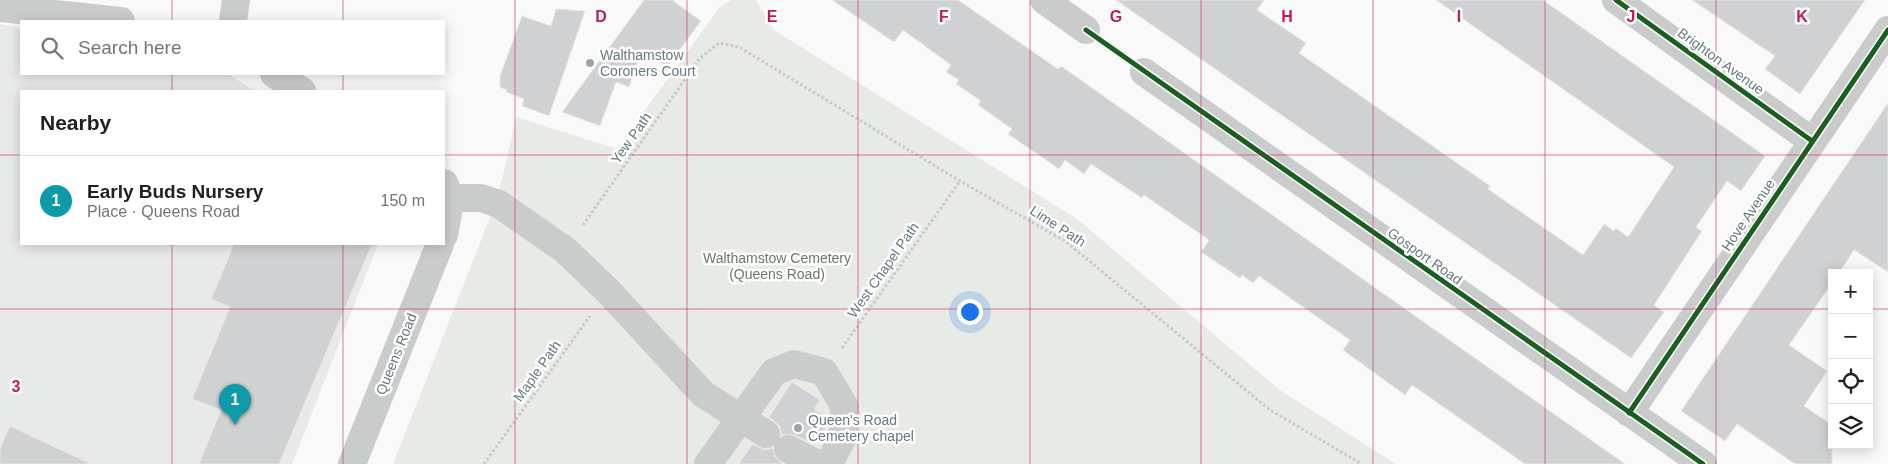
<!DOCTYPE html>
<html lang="en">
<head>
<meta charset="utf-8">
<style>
  :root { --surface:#fff; --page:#f2f2f2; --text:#202124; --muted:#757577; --line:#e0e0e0; --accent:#d93025 }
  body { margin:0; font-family:Helvetica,sans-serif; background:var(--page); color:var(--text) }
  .controls { position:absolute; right:15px; bottom:15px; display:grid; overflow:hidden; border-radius:0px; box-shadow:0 2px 12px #0003 }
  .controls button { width:45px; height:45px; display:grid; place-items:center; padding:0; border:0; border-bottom:1px solid var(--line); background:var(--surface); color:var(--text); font:25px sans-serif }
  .you { position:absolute; left:969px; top:311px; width:18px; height:18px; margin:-12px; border:4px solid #fff; border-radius:50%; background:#1a73e8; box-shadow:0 0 0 8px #1a73e833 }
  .badge { display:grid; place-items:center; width:32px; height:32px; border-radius:50%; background:var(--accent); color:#fff; font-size:16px; font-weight:700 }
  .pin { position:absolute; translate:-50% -41px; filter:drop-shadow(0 1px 2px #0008) }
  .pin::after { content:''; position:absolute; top:26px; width:18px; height:15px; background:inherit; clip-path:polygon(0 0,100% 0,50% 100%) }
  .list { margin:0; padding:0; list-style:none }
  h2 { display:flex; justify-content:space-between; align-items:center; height:65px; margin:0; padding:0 20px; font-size:21px }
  h2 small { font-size:16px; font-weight:400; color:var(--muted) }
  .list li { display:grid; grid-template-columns:32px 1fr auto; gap:15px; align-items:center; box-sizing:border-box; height:90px; padding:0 20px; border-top:1px solid var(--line) }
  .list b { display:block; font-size:19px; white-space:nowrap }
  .list p { margin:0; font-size:16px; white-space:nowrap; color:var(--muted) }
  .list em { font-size:16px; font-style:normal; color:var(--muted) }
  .icon { flex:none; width:28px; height:28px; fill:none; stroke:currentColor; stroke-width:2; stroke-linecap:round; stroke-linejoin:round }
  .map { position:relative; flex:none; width:1888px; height:464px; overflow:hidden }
  .search { position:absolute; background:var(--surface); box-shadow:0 2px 12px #0003; left:20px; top:20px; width:425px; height:55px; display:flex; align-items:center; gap:12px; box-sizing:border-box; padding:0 18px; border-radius:0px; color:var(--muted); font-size:19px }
  .panel { position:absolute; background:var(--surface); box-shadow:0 2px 12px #0003; left:20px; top:90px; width:425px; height:155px; border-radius:0px }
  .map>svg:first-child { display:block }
  .built { fill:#e8e9e9 }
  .green { fill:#e8eae6 }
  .building { fill:#cfd1d2; stroke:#e8e8e8 }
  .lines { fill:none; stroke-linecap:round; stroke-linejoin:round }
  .path { stroke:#c8c9ca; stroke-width:3; stroke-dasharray:2.5 2.5; stroke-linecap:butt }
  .minor { stroke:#cacccc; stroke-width:28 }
  .cycleway-casing { stroke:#fff; stroke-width:8 }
  .cycleway { stroke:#1b5e20; stroke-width:5 }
  .grid { fill:none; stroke:#c2185b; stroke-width:1; stroke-opacity:0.55 }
  .poi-dot { fill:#99a6aa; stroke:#fff; stroke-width:2 }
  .labels { text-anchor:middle; stroke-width:5; stroke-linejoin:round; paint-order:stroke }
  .poi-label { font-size:14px; fill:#667980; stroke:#fff; text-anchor:start }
  .street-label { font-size:14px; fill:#667980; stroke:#fff }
  .park-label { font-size:14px; fill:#6c7965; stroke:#fff }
  .grid-label { font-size:16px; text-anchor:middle; font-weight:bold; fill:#c2185b; stroke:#fff; stroke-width:5; stroke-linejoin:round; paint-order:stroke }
</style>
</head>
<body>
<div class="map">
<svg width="1888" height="464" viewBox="0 0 1888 464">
  <rect width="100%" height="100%" fill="#f9f9f9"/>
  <path class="built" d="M0,24L21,28V74H228L255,91H21V244H378L292,464H0Z"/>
  <path class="green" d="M731,0H756L774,30L1077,219L1281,391L1396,464H393L491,215L502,180L516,117L617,149L719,8Z"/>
  <path class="building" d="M644,0H672L701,21L667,67L642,49L629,87L616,82L600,126L562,112Z
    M832,0H958L1058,69L1061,66L1625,464H1525L1412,385L1405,395L1343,350L1350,340L1259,276L1253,283L1242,275L1240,278L1201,252L1209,240L1144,195L1142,198L1091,164L1084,174L1065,160L1059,169L1008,134L1012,129L978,105L981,101L956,84L959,80L946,72L951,65L903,30L894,42Z
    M1116,0H1264L1257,10L1306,43L1299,53L1490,186L1488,189L1583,255L1604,224L1614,231L1616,228L1628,237L1674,167L1436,0H1543L1765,156L1741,191L1727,181L1696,227L1702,231L1654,305L1664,312L1631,358Z
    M1692,0H1865L1800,94L1765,69L1775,56Z
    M556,9L585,11L549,116L522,106L524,99L506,92L507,90L500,87V76L522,16L551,26Z
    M1888,103V272L1854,250L1839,273H1832V283L1789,345L1827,371L1804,406L1832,425V464H1795L1737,424L1725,441L1681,411Z
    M234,244H372L279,464H199L221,410L192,399L230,307L211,299Z
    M792,382L820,400L814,409L828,418V424L814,445L795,435H782L780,426L769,417Z
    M10,426L91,464H0V448Z
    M752,444L765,450L773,448L775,457L783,464H739Z"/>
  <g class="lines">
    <path class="path" d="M583,225L700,58L719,43L739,47L960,181L1065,241L1270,410L1362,464
      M842,348L960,181
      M484,464L590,316"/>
    <path class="minor" d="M1044,0L1086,30
      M1616,0L1812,141
      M0,8L121,21
      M233,21L236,0
      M1144,72L1703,464
      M274,74L302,91
      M444,183L451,198L444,235
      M451,198H481L499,204L565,250L608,291L703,394L766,434
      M1629,413L1888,30
      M788,449L818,464
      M352,464L440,244
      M708,464L774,372L794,364L824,372L845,407L842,439L829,464"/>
    <g class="cycleway-casing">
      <path id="cycleway" d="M1616,0L1812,141
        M1086,30L1703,464
        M1629,413L1888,30"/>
    </g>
    <use href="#cycleway" class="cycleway"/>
  </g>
  <path class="grid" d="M172,0V21M343,0V21M515,0V464M687,0V464M858,0V464M1030,0V464M1201,0V464M1373,0V464M1545,0V464M1716,0V464M172,74V91M343,74V91M0,155H21M444,155H1888M172,244V464M343,244V464M0,309H1832M1869,309H1888"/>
  <g class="poi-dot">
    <circle cx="590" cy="63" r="5"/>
    <circle cx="798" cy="428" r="5"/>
  </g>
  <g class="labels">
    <g class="poi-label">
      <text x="600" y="60">Walthamstow<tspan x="600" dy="16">Coroners Court</tspan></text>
      <text x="808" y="425">Queen's Road<tspan x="808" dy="16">Cemetery chapel</tspan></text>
    </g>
    <g class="street-label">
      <text transform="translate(1721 61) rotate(36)" y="5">Brighton Avenue</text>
      <text transform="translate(631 138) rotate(-55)" y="5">Yew Path</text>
      <text transform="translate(1748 215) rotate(-56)" y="5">Hove Avenue</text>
      <text transform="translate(1058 226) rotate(33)" y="5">Lime Path</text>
      <text transform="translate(1425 256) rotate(35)" y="5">Gosport Road</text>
      <text transform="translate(883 270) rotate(-55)" y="5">West Chapel Path</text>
      <text transform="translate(396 354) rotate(-68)" y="5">Queens Road</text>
      <text transform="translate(537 371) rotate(-55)" y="5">Maple Path</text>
    </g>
    <g class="park-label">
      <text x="777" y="263">Walthamstow Cemetery<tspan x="777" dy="16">(Queens Road)</tspan></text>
    </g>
  </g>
  <g class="grid-label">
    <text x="601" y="22">D</text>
    <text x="772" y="22">E</text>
    <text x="944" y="22">F</text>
    <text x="1116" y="22">G</text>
    <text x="1287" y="22">H</text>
    <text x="1459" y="22">I</text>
    <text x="1631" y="22">J</text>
    <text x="1802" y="22">K</text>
    <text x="16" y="392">3</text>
  </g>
</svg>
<div class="controls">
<button>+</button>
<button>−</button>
<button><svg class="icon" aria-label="locate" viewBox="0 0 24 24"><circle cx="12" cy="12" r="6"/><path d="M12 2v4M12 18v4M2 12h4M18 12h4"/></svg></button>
<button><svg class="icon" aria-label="layers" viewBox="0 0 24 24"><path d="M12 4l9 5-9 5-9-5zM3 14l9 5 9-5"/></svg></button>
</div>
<div class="you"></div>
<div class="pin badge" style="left:235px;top:425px;background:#0f9aa8">1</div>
<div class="search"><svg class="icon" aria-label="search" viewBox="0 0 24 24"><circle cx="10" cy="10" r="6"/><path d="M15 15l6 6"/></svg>Search here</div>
<section class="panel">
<h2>Nearby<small></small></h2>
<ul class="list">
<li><span class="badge" style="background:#0f9aa8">1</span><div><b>Early Buds Nursery</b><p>Place · Queens Road</p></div><em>150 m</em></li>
</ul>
</section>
</div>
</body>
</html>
